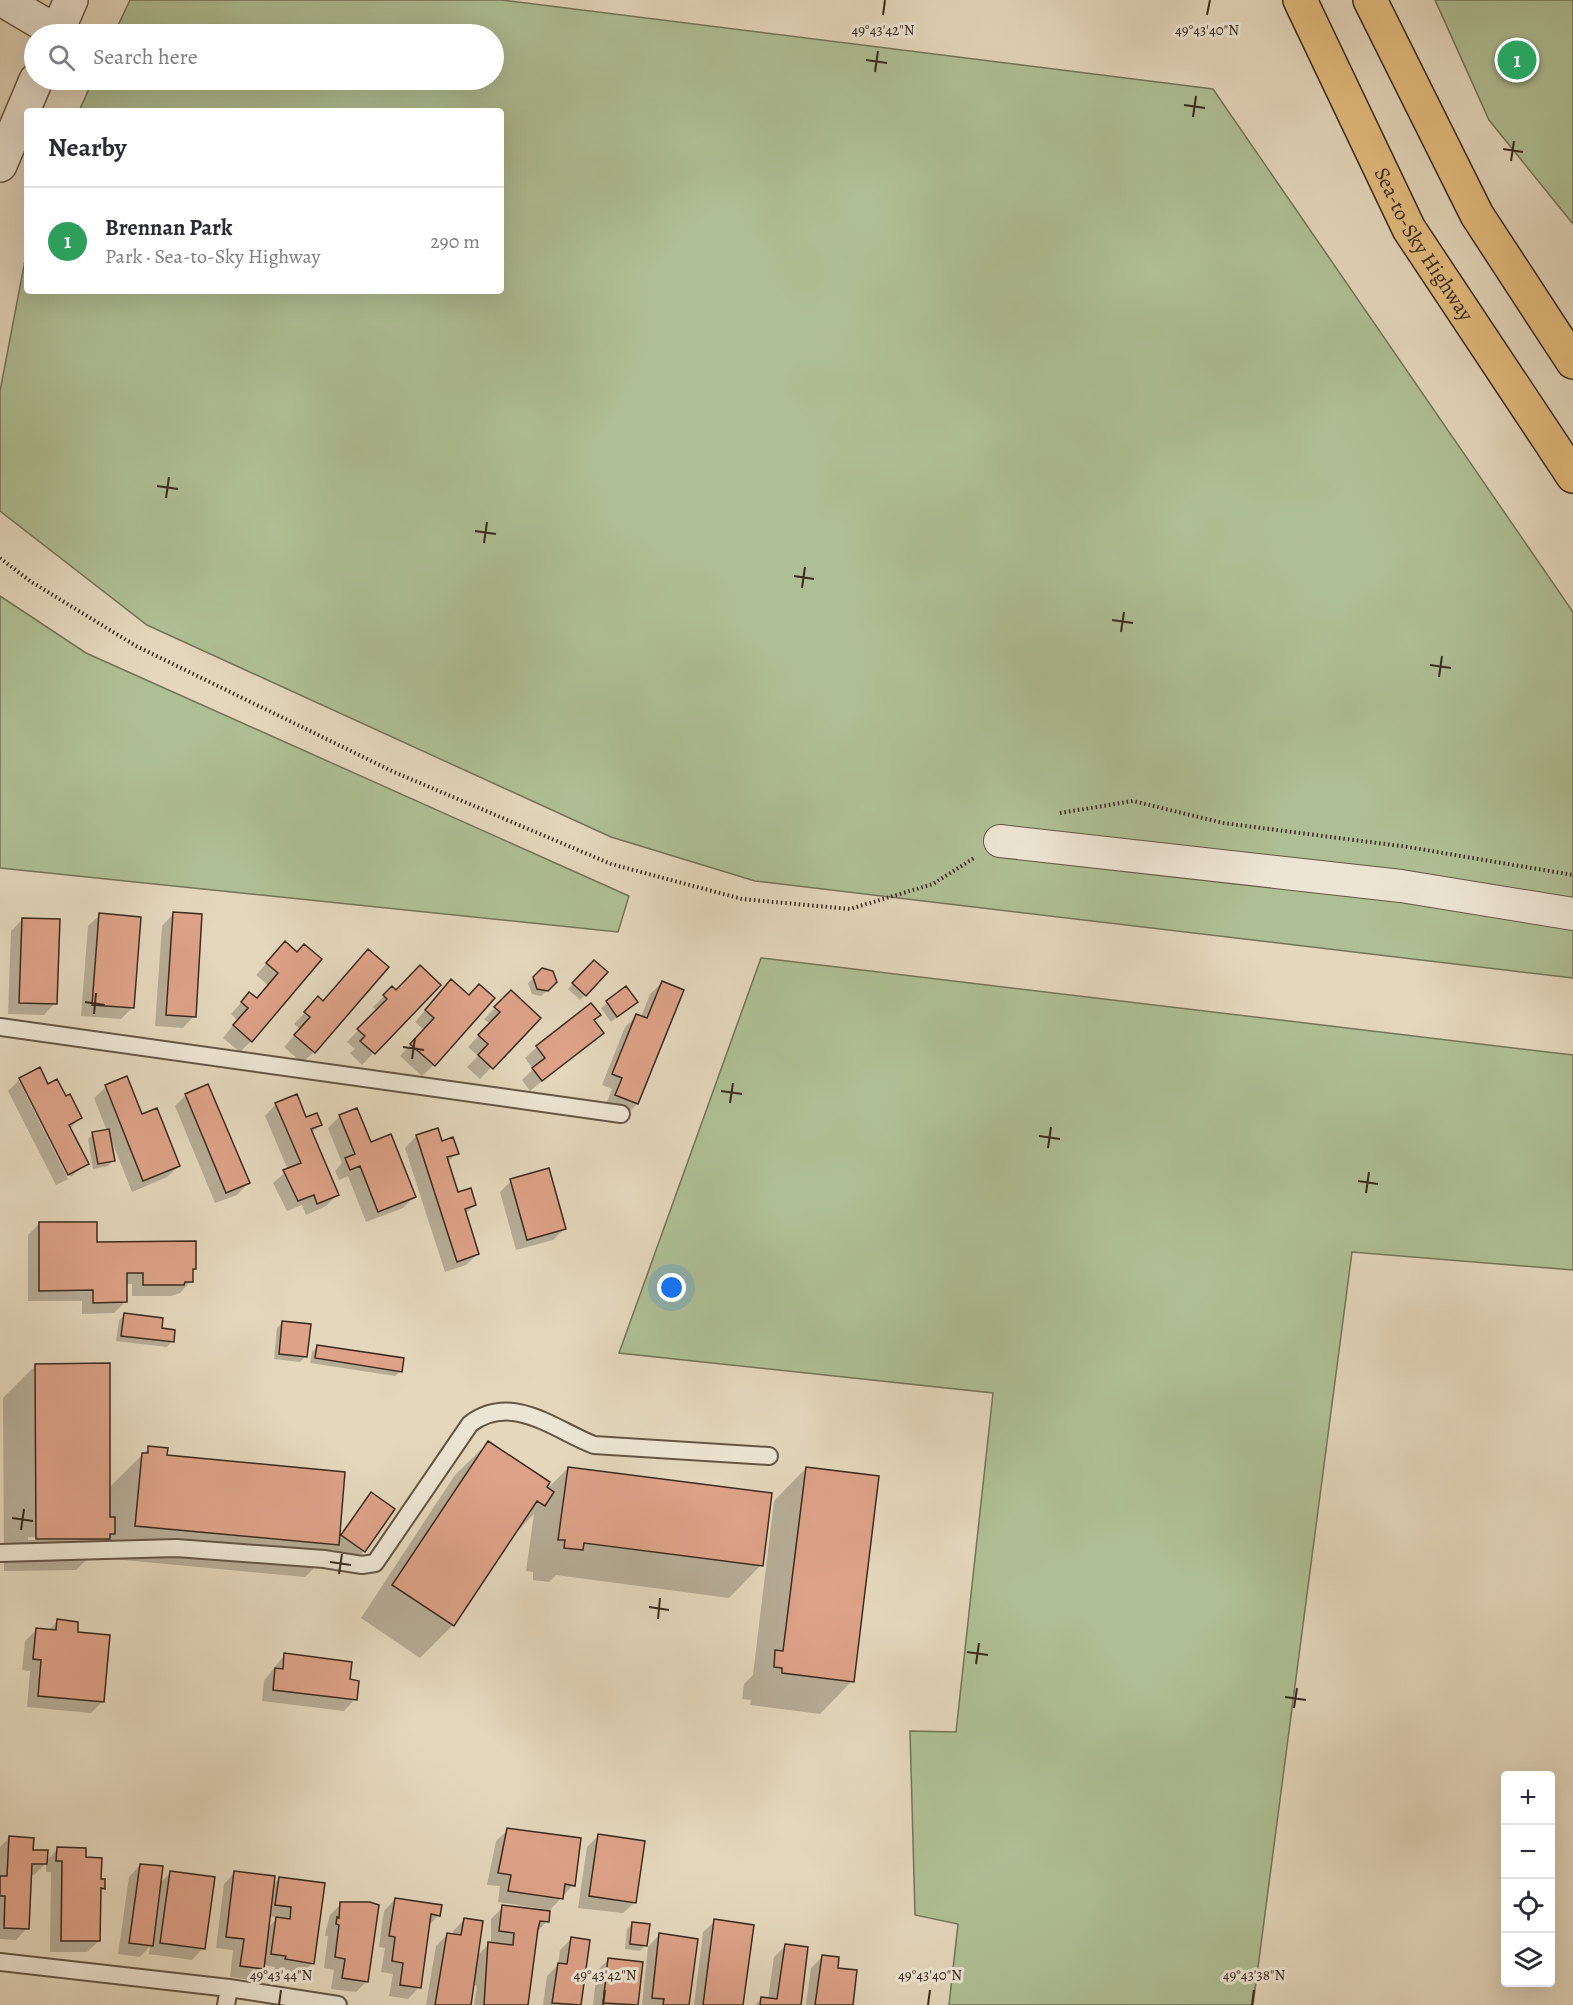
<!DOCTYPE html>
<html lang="en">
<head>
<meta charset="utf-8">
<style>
  :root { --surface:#fff; --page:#f7f7f7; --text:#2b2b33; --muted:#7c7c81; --line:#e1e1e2; --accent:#8f2418 }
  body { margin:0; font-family:Alegreya,serif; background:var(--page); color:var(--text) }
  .controls { position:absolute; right:18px; bottom:18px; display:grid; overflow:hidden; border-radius:6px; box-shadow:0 6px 24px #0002 }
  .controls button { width:54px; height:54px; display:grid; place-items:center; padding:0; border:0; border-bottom:2px solid var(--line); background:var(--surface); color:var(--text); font:30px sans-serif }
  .you { position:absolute; left:672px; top:1288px; width:21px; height:21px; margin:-15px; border:4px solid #fff; border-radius:50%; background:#1a73e8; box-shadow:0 0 0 9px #1a73e833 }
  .badge { display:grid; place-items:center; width:39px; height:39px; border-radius:50%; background:var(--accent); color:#fff; font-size:20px; font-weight:700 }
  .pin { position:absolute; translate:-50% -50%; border:3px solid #fff; box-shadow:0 2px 6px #0006 }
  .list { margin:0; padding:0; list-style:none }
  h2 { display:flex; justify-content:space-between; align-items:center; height:78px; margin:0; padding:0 24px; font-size:26px }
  h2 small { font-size:20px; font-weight:400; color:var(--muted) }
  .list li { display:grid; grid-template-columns:39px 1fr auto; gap:18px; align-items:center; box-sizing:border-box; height:108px; padding:0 24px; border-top:2px solid var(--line) }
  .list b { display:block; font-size:22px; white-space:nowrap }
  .list p { margin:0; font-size:20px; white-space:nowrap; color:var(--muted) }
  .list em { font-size:20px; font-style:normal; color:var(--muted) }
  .icon { flex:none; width:33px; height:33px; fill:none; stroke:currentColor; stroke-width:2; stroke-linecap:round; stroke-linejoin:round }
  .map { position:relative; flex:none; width:1573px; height:2005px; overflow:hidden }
  .search { position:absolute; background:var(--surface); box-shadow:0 6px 24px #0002; left:24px; top:24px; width:480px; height:66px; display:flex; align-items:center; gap:15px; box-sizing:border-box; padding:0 21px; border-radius:33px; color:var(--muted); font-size:22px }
  .panel { position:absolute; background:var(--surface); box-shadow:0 6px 24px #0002; left:24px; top:108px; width:480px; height:186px; border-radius:6px }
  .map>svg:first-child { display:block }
  .green { fill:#afbf95; stroke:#747558; stroke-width:1.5 }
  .shadow { fill:#0003; fill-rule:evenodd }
  .building { fill:#dda288; stroke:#3a2b1c; stroke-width:1.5 }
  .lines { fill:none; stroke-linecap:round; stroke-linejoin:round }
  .service-casing { stroke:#645644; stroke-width:20 }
  .minor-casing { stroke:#645644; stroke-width:34 }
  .tertiary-casing { stroke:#645644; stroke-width:36 }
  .trunk-casing { stroke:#3a2b1c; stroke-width:36 }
  .path { stroke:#3a2b1c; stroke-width:4; stroke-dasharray:1.5 3; stroke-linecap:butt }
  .service { stroke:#ede5d3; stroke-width:16 }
  .minor { stroke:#ede5d3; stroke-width:32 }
  .tertiary { stroke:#ede5d3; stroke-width:33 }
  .trunk { stroke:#e2bc7e; stroke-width:33 }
  .ticks { fill:none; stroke:#3a2b1c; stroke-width:2 }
  .labels { text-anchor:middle; stroke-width:6; stroke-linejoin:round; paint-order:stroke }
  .street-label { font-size:21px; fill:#3a2b1c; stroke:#ede5d3 }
  .ticks-label { font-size:15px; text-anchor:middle; fill:#3a2b1c; stroke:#ede5d3; stroke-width:6; stroke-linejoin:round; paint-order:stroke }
</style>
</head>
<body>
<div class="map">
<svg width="1573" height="2005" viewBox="0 0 1573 2005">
  <rect width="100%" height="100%" fill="#e4d7bc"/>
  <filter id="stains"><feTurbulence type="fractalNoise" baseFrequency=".00333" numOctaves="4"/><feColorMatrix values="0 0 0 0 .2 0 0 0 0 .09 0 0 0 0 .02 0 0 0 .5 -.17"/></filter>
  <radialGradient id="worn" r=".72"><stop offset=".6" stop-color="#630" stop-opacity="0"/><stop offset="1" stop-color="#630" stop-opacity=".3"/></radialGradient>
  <path class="green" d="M130,0H502L1213,89L1573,612V978L755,881L611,837L147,625L0,511V391L27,250V291H501V111H79L93,80H494V34H114Z
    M1435,0H1573V224L1489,120Z
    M0,596L86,653L629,896L618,932L0,868Z
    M761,958L1573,1055V1270L1352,1252L1253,2005H949L958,1924L915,1915L910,1731L956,1732L993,1393L619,1353Z"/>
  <path class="shadow" d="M173,914L194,1016L183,1028L155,1026L162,926Z
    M100,915L132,1008L121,1019L81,1016L88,926Z
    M23,919L55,1003L44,1015L8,1014L11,931Z
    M297,953L251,1041L240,1052L223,1038L237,1020L231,1014L249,994L256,1000L268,985L256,975L274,955Z
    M594,962L606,973L580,1000L568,989Z
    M542,970L555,982L541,996L532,994L528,983Z
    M662,983L637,1104L626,1115L605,1107L612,1089L602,1085L625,1027L637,1015L641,1017L650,994Z
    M439,985L362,1065L350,1053L355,1049L347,1042L377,1011L373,1007L392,988L395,992Z
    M625,988L630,1007L611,1022L601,1008Z
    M511,992L539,1018L480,1079L467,1067L478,1056L468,1047L490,1024L484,1019Z
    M440,993L434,1065L422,1076L400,1056L424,1030L415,1022Z
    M318,999L314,1052L302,1063L284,1047L300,1029L294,1024Z
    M602,1032L530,1091L522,1080L533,1069L525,1058L537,1047Z
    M126,1078L141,1116L179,1166L167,1177L132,1192L111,1139L113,1160L108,1166L93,1169L88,1139L93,1134L107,1131L94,1098L106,1087Z
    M20,1079L48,1086L65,1098L80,1118L70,1129L87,1163L71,1177L22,1081H19L68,1179L56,1185L8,1091Z
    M186,1095L248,1183L237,1195L215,1203L175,1106Z
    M276,1104L320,1125L311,1133L337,1195L326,1206L306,1215L302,1205L287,1211L273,1183L288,1170L265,1116Z
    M340,1116L371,1144L414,1197L403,1208L366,1222L348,1176L339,1180L335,1171L342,1163L328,1128Z
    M437,1130L441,1143L457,1153L447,1163L457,1194L475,1205L465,1214L478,1254L466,1265L445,1272L405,1148L416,1136Z
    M511,1181L564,1229L553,1240L516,1250L500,1192Z
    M39,1224L96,1243L195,1269L191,1272V1281L180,1293L171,1296H132V1284H125V1302L114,1313L82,1314V1301H28V1235Z
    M125,1315L161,1330L172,1341L167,1347L116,1341L119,1320Z
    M282,1323L306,1356L300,1362L274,1359L277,1328Z
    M318,1346L401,1371L395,1376L310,1363L312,1352Z
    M36,1365L108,1489L149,1448L338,1536L371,1494L364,1551L353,1563L333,1549L305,1577L103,1558L104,1543L76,1570L4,1571L3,1398ZM28,1537H78V1540H28Z
    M488,1443L547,1489L568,1468L761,1565L729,1598L556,1575L549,1582L533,1580V1572L526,1571L534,1514L512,1537L453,1625L420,1658L361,1618L455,1475Z
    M806,1468L852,1681L820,1714L750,1705L751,1700L742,1699L744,1684L753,1675L774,1501Z
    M58,1621L76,1633L103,1701L91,1713L27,1707L30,1671L22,1670L25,1641L37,1629L48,1631Z
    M285,1654L348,1681L355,1699L344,1711L262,1701L264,1681Z
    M508,1830L573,1885L550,1910L498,1902L500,1886L487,1885L496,1841Z
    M598,1836L635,1902L623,1913L578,1908L587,1847Z
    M9,1838L46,1861L58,1849L84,1859L100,1880L103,1888L100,1891L99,1941L87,1952H50L51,1872H46V1863L34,1875H30L27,1928L16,1940L0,1939V1847Z
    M140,1865L159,1884L171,1872L203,1948L192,1960L149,1954L150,1946L140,1957L118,1954L129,1877Z
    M235,1872L273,1885L279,1878L323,1884L312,1963L301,1975L274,1970L275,1967L263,1965L251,1980L230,1977L233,1950L216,1948L224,1884ZM269,1916L278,1918L267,1928Z
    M395,1899L439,1915L428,1926L419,1987L408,1999L389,1996L393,1974L381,1972L385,1948L379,1947L384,1911Z
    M341,1904L367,1981L356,1992L331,1989L334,1970L324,1968L328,1936H325L326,1930L330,1915Z
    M503,1907L547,1921L536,1933L526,2005H474L477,1986L473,1985L470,2005H426L436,1946L447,1935L452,1936L453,1931L464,1920L477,1956L491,1942V1919Z
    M715,1921L742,2005H694L703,1932Z
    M633,1923L645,1945L640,1951L625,1949L627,1929Z
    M659,1935L687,2005H642L648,1947Z
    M571,1939L588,1941L579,2005H543L547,1976L558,1965L560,1950Z
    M785,1946L799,2005H755L762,1998L768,1999L774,1957Z
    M822,1957L836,1969L851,2005H806L811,1968Z
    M609,1959L641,1963L636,2005H593L597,1971Z"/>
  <path class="building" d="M173,912L202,914L196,1017L166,1015Z
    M99,913L141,917L134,1008L92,1005Z
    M22,918L60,919L57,1004L19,1003Z
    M285,941L297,952L304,944L322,959L252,1042L233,1025L248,1008L241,1002L249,992L257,998L278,973L266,963Z
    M368,949L389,967L315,1053L294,1035L310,1017L304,1012L318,996L323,1001Z
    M594,960L608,972L586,996L572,983Z
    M420,965L441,985L375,1054L360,1041L365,1036L357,1029L387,999L383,995L392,986L396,990Z
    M542,968L553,971L557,982L548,991L537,989L533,977Z
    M451,979L469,995L479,984L495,998L435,1066L410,1044L434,1018L425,1010Z
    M662,981L684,990L638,1104L615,1095L622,1078L612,1074L636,1014L647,1018Z
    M626,986L638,1002L617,1017L606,1001Z
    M511,990L541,1018L493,1069L478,1055L488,1044L478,1035L500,1012L494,1007Z
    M591,1003L601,1015L594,1020L604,1033L542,1081L532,1068L545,1058L536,1046Z
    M40,1067L48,1084L57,1079L66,1096L70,1094L82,1118L69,1125L89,1164L68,1175L19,1078Z
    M127,1076L142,1114L157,1108L180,1166L143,1181L105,1085Z
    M208,1084L250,1183L226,1193L185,1094Z
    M297,1094L306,1117L317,1113L322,1125L311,1129L339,1195L317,1204L314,1195L298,1201L283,1170L301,1163L275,1103Z
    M357,1108L371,1142L391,1134L416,1197L378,1212L360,1166L350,1170L345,1158L355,1154L339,1115Z
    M438,1128L442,1141L453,1137L459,1154L447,1157L458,1192L471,1188L476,1205L465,1209L479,1254L457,1262L416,1135Z
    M109,1129L115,1161L98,1164L92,1132Z
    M549,1168L566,1229L527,1240L510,1179Z
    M39,1222H97V1242L196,1241V1269H193V1282H185L184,1285H143V1273H127V1302L93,1303V1290L39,1291Z
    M124,1313L163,1318L162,1328L175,1330L174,1342L121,1336Z
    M282,1321L311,1324L307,1357L279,1354Z
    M317,1345L404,1358L402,1372L315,1358Z
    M110,1363V1517H115V1534H110V1539H36L35,1364Z
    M488,1441L550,1482L547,1487L554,1492L545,1506L537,1501L454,1626L392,1585Z
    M148,1446L168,1448L167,1455L345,1472L339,1545L135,1526L142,1453H148Z
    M568,1467L772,1493L763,1566L584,1543L583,1550L564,1548L565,1540H558Z
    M806,1467L879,1476L854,1682L782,1673V1668L774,1667L775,1650L783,1651Z
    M371,1492L395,1509L365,1552L341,1535Z
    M57,1619L78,1622V1632L110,1635L104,1702L38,1696L41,1660L33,1659L36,1628L56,1630Z
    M284,1653L352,1662L350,1679L359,1681L357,1700L273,1690L275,1668L283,1669Z
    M507,1828L581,1838L575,1886L565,1884L563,1899L508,1891L511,1875L498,1873Z
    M598,1834L645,1841L636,1903L589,1896Z
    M9,1836L34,1838L33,1850H48L47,1864H32L29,1929L4,1928L5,1896H0V1876H7Z
    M57,1847L86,1848V1857L102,1858L101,1879H105V1889L101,1888L100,1941H61L62,1861H56Z
    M140,1864L163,1866L153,1946L129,1943Z
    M170,1871L215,1877L205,1949L160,1943Z
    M234,1871L275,1876L264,1969L240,1966L244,1939L226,1937Z
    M279,1877L325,1883L314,1964L285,1959L286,1956L271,1954L276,1917L290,1919L291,1907L275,1905Z
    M395,1898L442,1905L440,1916L431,1914L421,1988L400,1985L403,1963L392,1961L395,1937L389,1936Z
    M340,1902H370L379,1905L368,1982L342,1978L345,1959L335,1957L339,1925L336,1924L337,1917L339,1918Z
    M502,1905L550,1911L549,1922L540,1921L538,1929L528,2005H484L488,1942L513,1945L514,1933L499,1931Z
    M464,1918L483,1921L471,2005H435L447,1933L461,1935Z
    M714,1919L754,1925L743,2005H703Z
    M632,1922L650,1924L647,1946L630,1944Z
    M659,1933L698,1939L689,2005H663L664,1999L652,1998Z
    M571,1937L590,1940L581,2005L552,2003L558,1963L567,1964Z
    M785,1944L808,1947L801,2005H760L761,1997L777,1999Z
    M822,1955L839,1957L838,1968L857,1970L853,2005H815Z
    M608,1958L643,1962L638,2005L603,2003Z"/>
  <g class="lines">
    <g class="service-casing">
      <path id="service" d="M0,1027L621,1114
        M0,1553L176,1548L324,1559L362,1565L375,1563L470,1424C512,1392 555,1430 594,1445L769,1456
        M0,1962L229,1988L338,2005
        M226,2005L229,1988"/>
    </g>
    <g class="minor-casing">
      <path id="minor" d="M1000,841L1401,886L1573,914"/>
    </g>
    <g class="tertiary-casing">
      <path id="tertiary" d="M3,0L57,32
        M56,34L71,0
        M0,165L36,80"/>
    </g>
    <g class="trunk-casing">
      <g id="trunk">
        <path id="s1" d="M1300,0L1409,229L1573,476"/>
        <path d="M1370,0L1477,215L1573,362"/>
      </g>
    </g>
    <path class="path" d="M0,558L30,581L136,646L394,772L611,864L742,899L850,909L933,884L974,858
      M1060,813L1133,801L1223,823L1408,847L1573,875"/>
    <use href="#service" class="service"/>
    <use href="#minor" class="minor"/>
    <use href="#tertiary" class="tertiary"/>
    <use href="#trunk" class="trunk"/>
  </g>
  <path class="ticks" d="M883,15L885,0M1207,15L1210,0M866,60L887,63M875,72L878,51M1184,105L1205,108M1193,117L1196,96M1503,149L1523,152M1511,161L1514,141M157,486L178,489M166,498L169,477M475,531L496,534M484,543L487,522M794,576L814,579M802,588L805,567M1112,620L1133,623M1121,632L1124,612M1430,665L1451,668M1439,677L1442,656M85,1002L105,1005M94,1014L96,993M403,1047L424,1050M412,1059L415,1038M721,1091L742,1094M730,1103L733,1083M1039,1136L1060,1139M1048,1148L1051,1127M1358,1181L1378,1184M1366,1193L1369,1172M12,1518L33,1521M21,1530L24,1509M330,1562L351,1565M339,1574L342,1554M649,1607L669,1610M658,1619L660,1598M967,1652L988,1655M976,1664L979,1643M1285,1697L1306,1700M1294,1708L1297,1688M279,2005L281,1990M603,2005L605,1990M928,2005L930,1990M1252,2005L1254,1990"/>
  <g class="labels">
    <g class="street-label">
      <text dy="7" stroke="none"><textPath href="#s1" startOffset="274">Sea-to-Sky Highway</textPath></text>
    </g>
  </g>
  <g class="ticks-label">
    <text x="883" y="35">49°43'42"N</text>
    <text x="1207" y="35">49°43'40"N</text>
    <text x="281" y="1980">49°43'44"N</text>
    <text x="605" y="1980">49°43'42"N</text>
    <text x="930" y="1980">49°43'40"N</text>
    <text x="1254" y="1980">49°43'38"N</text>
  </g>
  <rect width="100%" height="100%" filter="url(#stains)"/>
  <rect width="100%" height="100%" fill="url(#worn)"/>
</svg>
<div class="controls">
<button>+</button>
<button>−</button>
<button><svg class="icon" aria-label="locate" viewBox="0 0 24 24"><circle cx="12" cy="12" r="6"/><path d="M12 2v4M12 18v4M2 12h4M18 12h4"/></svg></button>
<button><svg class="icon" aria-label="layers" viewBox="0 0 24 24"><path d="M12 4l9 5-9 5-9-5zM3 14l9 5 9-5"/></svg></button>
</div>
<div class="you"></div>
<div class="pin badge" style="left:1517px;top:60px;background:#2e9e5b">1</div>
<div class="search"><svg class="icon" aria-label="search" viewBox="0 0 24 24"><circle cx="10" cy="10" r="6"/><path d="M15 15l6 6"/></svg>Search here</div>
<section class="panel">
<h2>Nearby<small></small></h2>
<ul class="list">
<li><span class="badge" style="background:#2e9e5b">1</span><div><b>Brennan Park</b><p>Park · Sea-to-Sky Highway</p></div><em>290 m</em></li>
</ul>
</section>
</div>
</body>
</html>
